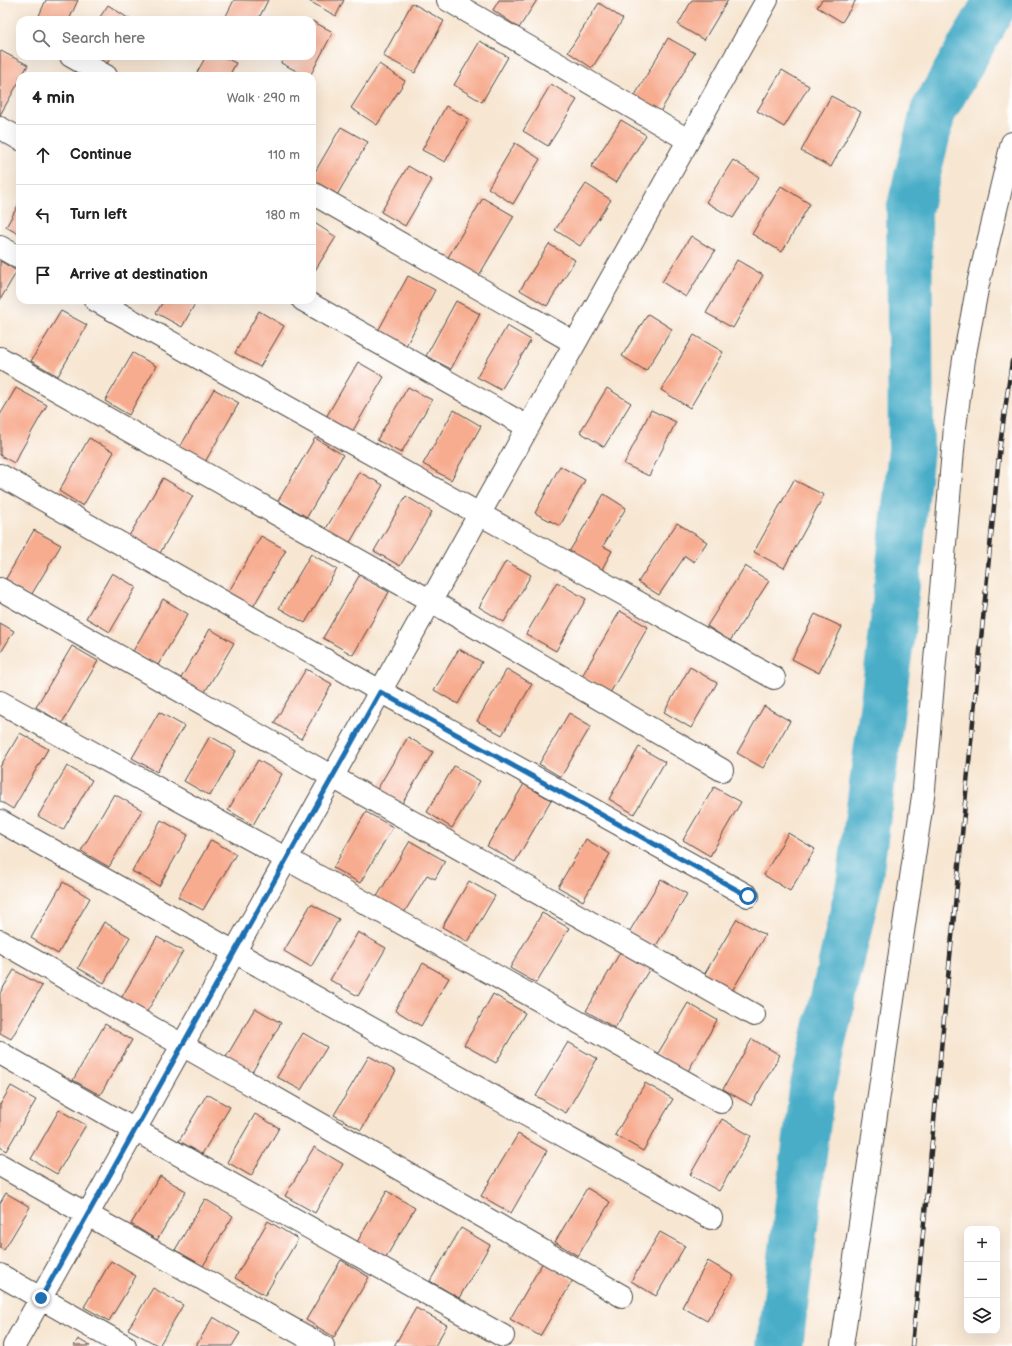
<!DOCTYPE html>
<html lang="en">
<head>
<meta charset="utf-8">
<style>
  :root { --surface:#fff; --page:#f2f2f2; --text:#222; --muted:#767676; --line:#e0e0e0 }
  body { margin:0; font-family:"Balsamiq Sans",sans-serif; background:var(--page); color:var(--text) }
  .controls { position:absolute; right:12px; bottom:12px; display:grid; overflow:hidden; border-radius:8px; box-shadow:0 4px 16px #0002 }
  .controls button { width:36px; height:36px; display:grid; place-items:center; padding:0; border:0; border-bottom:1px solid var(--line); background:var(--surface); color:var(--text); font:20px sans-serif }
  .stop { position:absolute; width:12px; height:12px; margin:-9px; border:3px solid #1f6fb2; border-radius:50%; background:#fff }
  .stop.end { background:#1f6fb2; border-color:#fff; box-shadow:0 1px 4px #0008 }
  .list { margin:0; padding:0; list-style:none }
  h2 { display:flex; justify-content:space-between; align-items:center; height:52px; margin:0; padding:0 16px; font-size:17px }
  h2 small { font-size:13px; font-weight:400; color:var(--muted) }
  .list li { display:grid; grid-template-columns:26px 1fr auto; gap:12px; align-items:center; box-sizing:border-box; height:60px; padding:0 16px; border-top:1px solid var(--line) }
  .list b { display:block; font-size:15px; white-space:nowrap }
  .list em { font-size:13px; font-style:normal; color:var(--muted) }
  .icon { flex:none; width:22px; height:22px; fill:none; stroke:currentColor; stroke-width:2; stroke-linecap:round; stroke-linejoin:round }
  .map { position:relative; flex:none; width:1012px; height:1346px; overflow:hidden }
  .search { position:absolute; background:var(--surface); box-shadow:0 4px 16px #0002; left:16px; top:16px; width:300px; height:44px; display:flex; align-items:center; gap:10px; box-sizing:border-box; padding:0 14px; border-radius:12px; color:var(--muted); font-size:15px }
  .panel { position:absolute; background:var(--surface); box-shadow:0 4px 16px #0002; left:16px; top:72px; width:300px; height:232px; border-radius:12px }
  .map>svg:first-child { display:block }
  .lines { fill:none; stroke-linecap:round; stroke-linejoin:round }
  .river { stroke:#49adc8; stroke-width:46 }
  .building { fill:#f7ac8f }
  .minor-casing { stroke:#4a4744; stroke-width:24 }
  .minor { stroke:#fff; stroke-width:22 }
  .rail-casing { stroke:#2b2b2b; stroke-width:4.5 }
  .rail { stroke:#fff; stroke-width:3; stroke-dasharray:9; stroke-linecap:butt }
  .route { stroke:#1f6fb2; stroke-width:5 }
</style>
</head>
<body>
<div class="map">
<svg width="1012" height="1346" viewBox="0 0 1012 1346">
  <rect width="100%" height="100%" fill="#fff"/>
  <filter id="ink" filterUnits="userSpaceOnUse"><feTurbulence type="fractalNoise" baseFrequency=".025" numOctaves="2"/><feDisplacementMap in="SourceGraphic" scale="8" xChannelSelector="R" yChannelSelector="G"/><feConvolveMatrix kernelMatrix="1 2 1 2 8 2 1 2 1" color-interpolation-filters="sRGB"/></filter>
  <filter id="wash" filterUnits="userSpaceOnUse"><feTurbulence type="fractalNoise" baseFrequency=".012" numOctaves="4" result="noise"/><feDisplacementMap in="SourceGraphic" scale="16" xChannelSelector="R" yChannelSelector="G"/><feGaussianBlur stdDeviation="0.9" result="paint"/><feColorMatrix in="noise" values="0 0 0 0 0 0 0 0 0 0 0 0 0 0 0 0 0 1.4 0 .05"/><feComposite in="paint" operator="in"/></filter>
  <g filter="url(#wash)">
    <rect width="100%" height="100%" fill="#f7e6d2"/>
    <g class="lines">
      <path class="river" d="M780,1346L812,1090L859,884L892,632L911,450L909,210L933,112L997,0"/>
    </g>
    <g id="blocks">
      <path class="building" d="M46,0H78L69,20H37Z
        M234,0H268L258,20H224Z
        M310,0H344L336,16L309,1Z
        M499,0H537L519,28L493,10Z
        M692,0H728L704,40L678,25Z
        M822,0H856L842,22L817,7Z
        M412,3L444,21L415,73L383,56Z
        M599,3L623,19L592,68L568,52Z
        M108,5L131,20H98Z
        M312,21L333,32L310,76H306L281,63L284,56H312Z
        M668,38L695,53L660,112L634,97Z
        M480,41L508,57L482,102L454,85Z
        M1,51L28,65L22,76H20V80L0,115V53Z
        M79,56H112L102,71Z
        M206,56H221L236,63L229,76H195Z
        M379,64L405,81L377,125L351,108Z
        M782,70L809,86L784,127L757,111Z
        M551,84L577,100L548,146L523,131Z
        M831,96L861,112L831,167L801,151Z
        M446,106L469,119L445,162L422,150Z
        M621,120L646,135L616,183L591,167Z
        M341,127L368,142L337,195L312,180V177Z
        M515,143L540,159L513,204L488,188Z
        M733,160L759,177L733,218L706,202Z
        M408,166L432,180L405,226L381,212Z
        M586,184L611,200L580,246L555,230Z
        M781,186L810,204L782,252L752,234Z
        M483,198L514,216L478,277L447,259Z
        M20,202V235L6,227Z
        M313,222L336,237L312,275V223Z
        M691,236L715,251L686,297L662,282Z
        M549,244L575,260L547,306L520,290Z
        M737,260L763,275L733,328L706,313Z
        M0,261L17,271L0,300Z
        M408,276L435,290L406,346L378,331Z
        M164,300H197L182,327L156,313Z
        M456,301L480,314L451,369L426,356Z
        M61,311L87,325L58,376L31,361Z
        M259,311L284,326L260,367L235,353Z
        M648,314L672,329L646,371L622,356Z
        M507,326L531,340L501,390L477,377Z
        M694,335L723,352L690,408L661,390Z
        M133,353L156,366L129,415L105,401Z
        M358,362L384,377L351,434L325,419Z
        M408,387L432,400L401,453L377,440Z
        M16,388L47,405L14,463L0,455V415Z
        M607,388L631,403L604,447L580,432Z
        M214,389L239,403L205,462L180,447Z
        M454,410L481,426L451,480L423,464Z
        M651,410L676,422L649,476L624,464Z
        M89,438L114,452L83,506L59,491Z
        M315,438L343,455L307,517L278,501Z
        M560,466L585,480L560,526L535,513Z
        M359,472L383,485L348,546L324,532Z
        M163,478L193,496L160,553L129,536Z
        M794,480L824,495L784,568L754,552Z
        M604,494L626,508L603,546L612,551L598,576L566,557Z
        M406,496L432,512L400,566L374,551Z
        M677,523L707,542L694,562L685,556L659,595L638,582Z
        M34,530L61,545L30,597L4,582Z
        M261,536L286,550L253,607L228,593Z
        M311,554L337,569L305,623L279,608Z
        M506,561L531,575L504,622L479,607Z
        M745,566L769,581L730,641L707,626Z
        M112,573L136,587L110,632L86,618Z
        M359,576L389,592L353,655L323,638Z
        M557,582L586,599L556,651L526,634Z
        M163,599L188,614L158,665L133,651Z
        M620,611L648,627L610,693L582,676Z
        M815,614L842,627L819,673L792,659Z
        M0,623L14,631L0,654Z
        M210,629L234,643L202,697L178,683Z
        M72,646L98,661L62,723L36,707Z
        M459,649L482,662L458,704L434,690Z
        M690,667L717,683L691,728L664,712Z
        M306,669L332,684L301,739L274,723Z
        M507,669L532,684L502,735L477,721Z
        M764,706L790,721L763,768L737,753Z
        M159,712L184,726L157,772L132,758Z
        M569,713L591,726L561,777L539,764Z
        M20,733L48,749L13,809L0,801V767Z
        M210,736L236,751L210,796L184,781Z
        M408,737L433,752L400,807L375,793Z
        M639,747L665,762L634,814L609,799Z
        M258,760L282,774L253,825L228,810Z
        M67,766L92,780L63,830L38,816Z
        M454,766L480,781L452,828L427,812Z
        M524,784L551,800L515,862L487,846Z
        M714,787L741,802L710,856L683,840Z
        M114,794L142,810L109,867L81,851Z
        M366,812L393,827L360,883L333,868Z
        M161,820L188,835L159,886L132,871Z
        M788,833L815,849L790,891L764,875Z
        M586,839L610,854L583,901L558,887Z
        M211,840L236,854L203,910L178,897Z
        M410,841L445,861L435,879L427,875L402,916L375,900Z
        M661,879L687,894L654,949L628,934Z
        M469,881L495,896L468,942L442,927Z
        M63,882L90,898L58,954L31,938Z
        M311,904L339,919L311,967L284,951Z
        M542,913L569,928L536,983L510,968Z
        M737,919L765,935L732,991L704,975Z
        M104,922L130,937L104,983L78,968Z
        M358,932L386,948L358,996L330,980Z
        M157,937L183,951L145,1015L120,1000Z
        M621,951L650,968L615,1028L586,1011Z
        M423,963L449,978L421,1026L395,1010Z
        M14,970L42,986L11,1039L0,1033V993Z
        M493,994L525,1013L496,1063L464,1045Z
        M688,1003L717,1020L687,1073L657,1055Z
        M255,1008L281,1023L251,1074L225,1059Z
        M105,1024L132,1040L100,1095L73,1080Z
        M303,1033L327,1047L301,1090L277,1077Z
        M752,1039L780,1055L751,1105L723,1089Z
        M568,1042L597,1059L566,1113L536,1096Z
        M369,1056L396,1071L361,1130L334,1115Z
        M645,1083L673,1099L643,1151L615,1135Z
        M11,1086L36,1100L6,1151L0,1147V1105Z
        M207,1094L230,1107L202,1154L179,1141Z
        M59,1110L86,1125L57,1174L31,1159Z
        M255,1114L279,1128L251,1176L227,1162Z
        M722,1119L751,1136L719,1191L690,1175Z
        M518,1134L547,1151L511,1213L481,1196Z
        M314,1147L343,1164L315,1213L285,1196Z
        M160,1176L186,1191L157,1240L131,1224Z
        M587,1188L610,1202L578,1256L555,1242Z
        M387,1191L415,1208L385,1259L357,1242Z
        M6,1193L30,1207L4,1250L0,1248V1203Z
        M205,1199L233,1216L203,1266L175,1250Z
        M268,1221L298,1239L265,1295L235,1278Z
        M461,1228L490,1245L459,1298L430,1281Z
        M660,1232L685,1246L656,1296L631,1281Z
        M341,1260L369,1277L334,1337L306,1320Z
        M111,1261L136,1276L109,1321L84,1307Z
        M708,1261L734,1276L707,1321L682,1307Z
        M543,1262L573,1280L540,1336L510,1319Z
        M153,1288L183,1305L159,1346L128,1329Z
        M416,1308L447,1325L435,1346H394Z
        M213,1317L240,1333L232,1346H196Z
        M78,1339L90,1346H74Z"/>
    </g>
  </g>
  <g filter="url(#ink)">
    <use href="#blocks" fill-opacity="0" stroke="#4a4744" stroke-width="1"/>
    <g class="lines">
      <g class="minor-casing">
        <path id="minor" d="M448,0L688,140
          M71,56L106,76
          M0,128L20,139
          M312,193L575,343
          M0,247L20,258
          M95,300L774,678
          M303,300L528,427
          M0,358L431,601L722,770
          M0,475L380,691L748,896
          M0,589L754,1015
          M0,702L287,859L721,1102
          M0,821L711,1218
          M0,941L622,1296
          M0,1053L135,1130L503,1336
          M0,1165L88,1215L323,1346
          M0,1275L125,1346
          M14,1346L767,0
          M842,1346L924,789L955,427L964,359L978,284L1012,143"/>
      </g>
      <use href="#minor" class="minor"/>
      <g class="rail-casing">
        <path id="rail" d="M912,1346L1000,445L1012,361"/>
      </g>
      <use href="#rail" class="rail"/>
    </g>
  </g>
  <g class="lines" filter="url(#ink)">
    <path class="route" d="M41,1298L380,692L748,896"/>
  </g>
</svg>
<div class="controls">
<button>+</button>
<button>−</button>
<button><svg class="icon" aria-label="layers" viewBox="0 0 24 24"><path d="M12 4l9 5-9 5-9-5zM3 14l9 5 9-5"/></svg></button>
</div>
<div class="stop" style="left:748px;top:896px"></div>
<div class="stop end" style="left:41px;top:1298px"></div>
<div class="search"><svg class="icon" aria-label="search" viewBox="0 0 24 24"><circle cx="10" cy="10" r="6"/><path d="M15 15l6 6"/></svg>Search here</div>
<section class="panel">
<h2>4 min<small>Walk · 290 m</small></h2>
<ul class="list">
<li><svg class="icon" aria-label="ahead" viewBox="0 0 24 24"><path d="M12 20V5M6 11l6-6 6 6"/></svg><div><b>Continue</b></div><em>110 m</em></li>
<li><svg class="icon" aria-label="left" viewBox="0 0 24 24"><path d="M17 20v-9H6M10 6l-5 5 5 5"/></svg><div><b>Turn left</b></div><em>180 m</em></li>
<li><svg class="icon" aria-label="arrive" viewBox="0 0 24 24"><path d="M6 21V4h12l-3 4 3 4H6"/></svg><div><b>Arrive at destination</b></div></li>
</ul>
</section>
</div>
</body>
</html>
